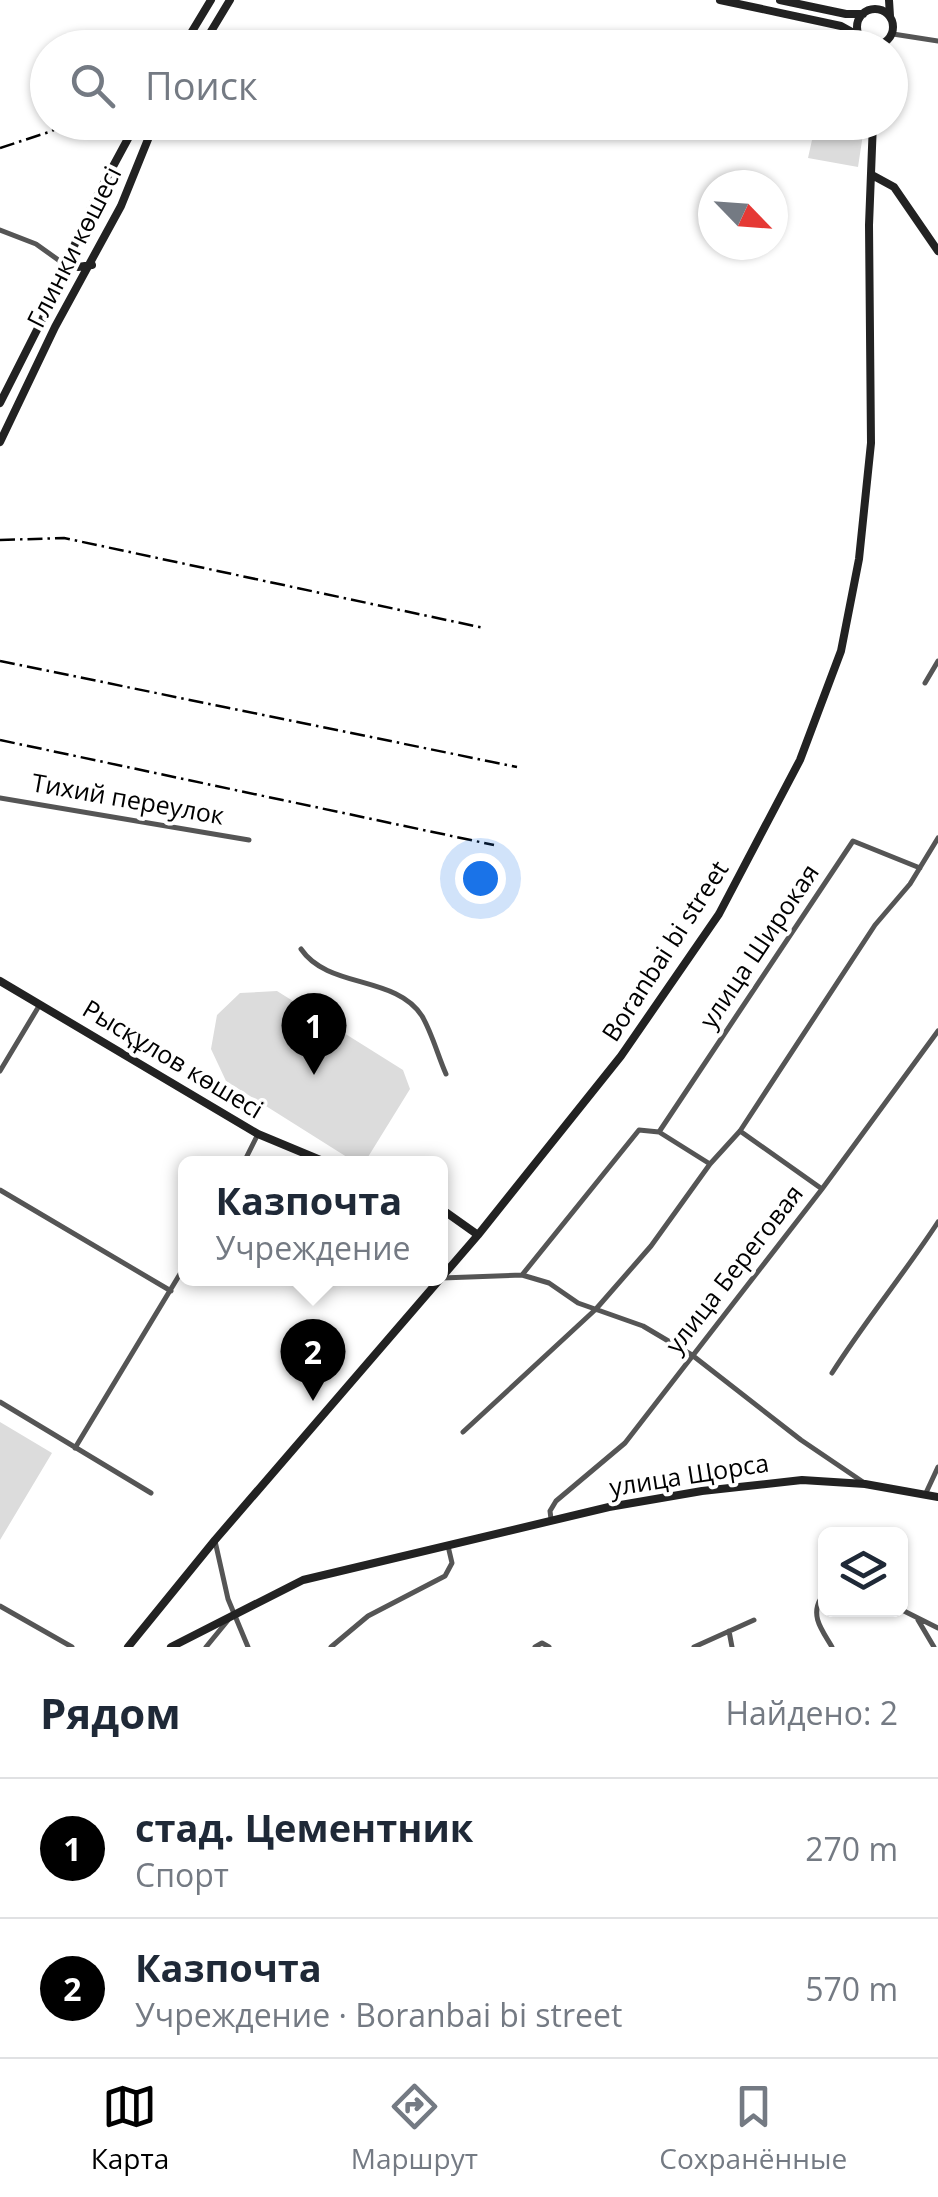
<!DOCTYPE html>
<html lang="ru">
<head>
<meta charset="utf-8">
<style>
  :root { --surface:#fff; --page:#f6f6f7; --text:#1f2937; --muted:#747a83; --line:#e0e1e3; --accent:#000 }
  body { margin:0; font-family:"Open Sans",sans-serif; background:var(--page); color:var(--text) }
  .controls { position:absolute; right:30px; bottom:30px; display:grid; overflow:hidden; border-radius:15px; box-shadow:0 2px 8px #0004 }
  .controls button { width:90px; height:90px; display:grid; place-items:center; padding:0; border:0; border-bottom:2px solid var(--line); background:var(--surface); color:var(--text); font:50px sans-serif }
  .compass { position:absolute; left:698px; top:170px; width:90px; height:90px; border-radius:50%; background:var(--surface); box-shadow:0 2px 8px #0004; rotate:115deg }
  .you { position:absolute; left:480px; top:878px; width:35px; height:35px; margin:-25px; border:8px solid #fff; border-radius:50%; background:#1a73e8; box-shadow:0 0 0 15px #1a73e833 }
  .badge { display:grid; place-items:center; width:65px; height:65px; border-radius:50%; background:var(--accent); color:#fff; font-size:32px; font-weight:700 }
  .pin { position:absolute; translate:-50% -82px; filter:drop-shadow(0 2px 5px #0008) }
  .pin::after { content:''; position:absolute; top:52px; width:35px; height:30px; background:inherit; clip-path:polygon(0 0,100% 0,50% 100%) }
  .popup { position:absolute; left:178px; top:1156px; width:270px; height:130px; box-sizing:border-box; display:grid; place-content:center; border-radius:15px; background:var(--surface); filter:drop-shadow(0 2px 8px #0005); font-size:32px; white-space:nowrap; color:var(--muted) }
  .popup b { font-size:38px; color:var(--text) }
  .popup::after { content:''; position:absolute; left:50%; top:100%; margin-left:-20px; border:20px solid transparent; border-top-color:var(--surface) }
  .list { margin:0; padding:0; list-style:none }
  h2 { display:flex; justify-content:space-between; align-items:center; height:130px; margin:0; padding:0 40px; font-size:42px }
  h2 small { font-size:32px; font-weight:400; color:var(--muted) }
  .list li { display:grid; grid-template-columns:65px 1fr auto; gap:30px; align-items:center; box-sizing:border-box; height:140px; padding:0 40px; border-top:2px solid var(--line) }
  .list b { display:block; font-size:38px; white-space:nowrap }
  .list p { margin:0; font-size:32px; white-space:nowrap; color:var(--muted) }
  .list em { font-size:32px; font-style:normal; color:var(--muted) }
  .icon { flex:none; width:55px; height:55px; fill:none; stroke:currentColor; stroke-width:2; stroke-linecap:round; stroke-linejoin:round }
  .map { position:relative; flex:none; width:938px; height:1647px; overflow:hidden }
  .search { position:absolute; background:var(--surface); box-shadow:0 2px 8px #0004; left:30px; right:30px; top:30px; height:110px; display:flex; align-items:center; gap:25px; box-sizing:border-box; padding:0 35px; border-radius:55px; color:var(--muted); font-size:38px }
  .sheet { height:410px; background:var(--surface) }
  nav { display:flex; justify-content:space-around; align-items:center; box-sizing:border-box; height:140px; border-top:2px solid var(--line); background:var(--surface); font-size:28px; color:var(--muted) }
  nav a { display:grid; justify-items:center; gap:5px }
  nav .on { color:var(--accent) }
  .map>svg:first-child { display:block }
  .green { fill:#dcdcdc }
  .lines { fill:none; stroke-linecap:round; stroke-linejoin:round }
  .street { stroke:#555; stroke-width:5 }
  .secondary { stroke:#222; stroke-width:8 }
  .rail { stroke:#000; stroke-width:2.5; stroke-dasharray:15 5 2.5 5; stroke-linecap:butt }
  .labels { text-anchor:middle; stroke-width:8; stroke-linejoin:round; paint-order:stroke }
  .street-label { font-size:25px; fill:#000; stroke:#fff }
</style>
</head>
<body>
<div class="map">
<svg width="938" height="1647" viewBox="0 0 938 1647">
  <rect width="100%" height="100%" fill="#fff"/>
  <path class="green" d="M816,122L857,123L863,134L858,167L808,158Z
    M277,991L403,1070L410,1089L368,1157L350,1159L226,1081L211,1049L217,1015L240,993Z
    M0,1422L52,1453L0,1540Z"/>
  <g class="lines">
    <path class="street" d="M893,34L938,41
      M0,230L36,244L64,264
      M925,683L938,661
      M0,798L249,840
      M301,949C328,989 396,975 422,1016C432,1033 438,1056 446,1074
      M0,1071L39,1006
      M740,1131L822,1189
      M659,1132L853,841L920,868
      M243,1164L258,1134
      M0,1190L171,1291
      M522,1275L639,1130L659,1132L710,1164
      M442,1278L522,1275L549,1283L578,1303L643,1326L692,1355L801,1440L863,1482
      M832,1373C865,1321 904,1274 938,1222
      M0,1402L151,1493
      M463,1432L596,1309L651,1246L710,1164L740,1131L875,925L910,884L938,838
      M75,1448L186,1264
      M925,1495L938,1467
      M551,1519L550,1511L556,1501L625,1443L822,1189L938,1031
      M215,1541L228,1599L248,1647
      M826,1598H821C810,1616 822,1630 832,1647
      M0,1606L72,1647
      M900,1609L938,1628
      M918,1620L934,1647
      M729,1631L732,1647
      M206,1647L229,1619
      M331,1647L368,1616L445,1576L452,1563L448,1546
      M535,1647L542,1643L549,1647
      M694,1647L754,1620"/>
    <path class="secondary" d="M720,0L841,26L859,36
      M780,0L846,14H863
      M889,0L890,16
      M857 27a18 18 0 1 1 36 0a18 18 0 1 1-36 0Z
      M182,48L211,0
      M201,48L230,0
      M872,175L894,187L938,251
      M66,259L78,267L92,265
      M0,403L42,320L91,207L137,122
      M0,442L55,327L121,206L155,122
      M0,981L258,1134L330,1164
      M440,1208L478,1235
      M128,1647L215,1540L478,1235L621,1056L719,914L800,760L841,651L859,559L871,443L869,225L873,122
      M171,1647L303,1580L609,1507L702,1491L802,1480L865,1484L938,1497"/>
    <path class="rail" d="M0,148L52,131L66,122
      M0,540L64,538L484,628
      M0,661L517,767
      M0,740L494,845"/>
  </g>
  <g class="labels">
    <g class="street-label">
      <text transform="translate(74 247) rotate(-63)" y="9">Глинки көшесі</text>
      <text transform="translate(128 799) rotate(10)" y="9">Тихий переулок</text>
      <text transform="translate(759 946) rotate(-56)" y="9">улица Широкая</text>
      <text transform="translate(665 951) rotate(-57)" y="9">Boranbai bi street</text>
      <text transform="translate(173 1059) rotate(31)" y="9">Рысқұлов көшесі</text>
      <text transform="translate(734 1269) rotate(-52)" y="9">улица Береговая</text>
      <text transform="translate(689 1475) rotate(-9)" y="9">улица Щорса</text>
    </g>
  </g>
</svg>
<div class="controls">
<button><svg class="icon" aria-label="layers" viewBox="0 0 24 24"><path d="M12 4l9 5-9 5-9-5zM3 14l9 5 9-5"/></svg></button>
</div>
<svg class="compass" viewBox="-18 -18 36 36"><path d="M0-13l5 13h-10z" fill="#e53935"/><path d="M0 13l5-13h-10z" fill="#747a83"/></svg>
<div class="you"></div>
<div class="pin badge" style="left:314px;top:1075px">1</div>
<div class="pin badge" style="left:313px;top:1401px">2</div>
<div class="popup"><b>Казпочта</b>Учреждение</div>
<div class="search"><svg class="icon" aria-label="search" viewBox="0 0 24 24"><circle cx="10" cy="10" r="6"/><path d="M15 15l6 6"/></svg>Поиск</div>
</div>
<section class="sheet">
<h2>Рядом<small>Найдено: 2</small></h2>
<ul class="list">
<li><span class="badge">1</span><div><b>стад. Цементник</b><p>Спорт</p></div><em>270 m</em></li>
<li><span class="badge">2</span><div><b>Казпочта</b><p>Учреждение · Boranbai bi street</p></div><em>570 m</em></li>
</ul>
</section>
<nav>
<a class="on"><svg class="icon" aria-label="map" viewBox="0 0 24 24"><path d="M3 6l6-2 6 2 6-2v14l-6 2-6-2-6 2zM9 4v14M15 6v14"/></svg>Карта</a>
<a><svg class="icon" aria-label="directions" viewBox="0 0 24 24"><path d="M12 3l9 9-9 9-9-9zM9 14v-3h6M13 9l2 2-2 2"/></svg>Маршрут</a>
<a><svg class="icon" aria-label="saved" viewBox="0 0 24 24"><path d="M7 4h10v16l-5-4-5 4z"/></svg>Сохранённые</a>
</nav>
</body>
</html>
